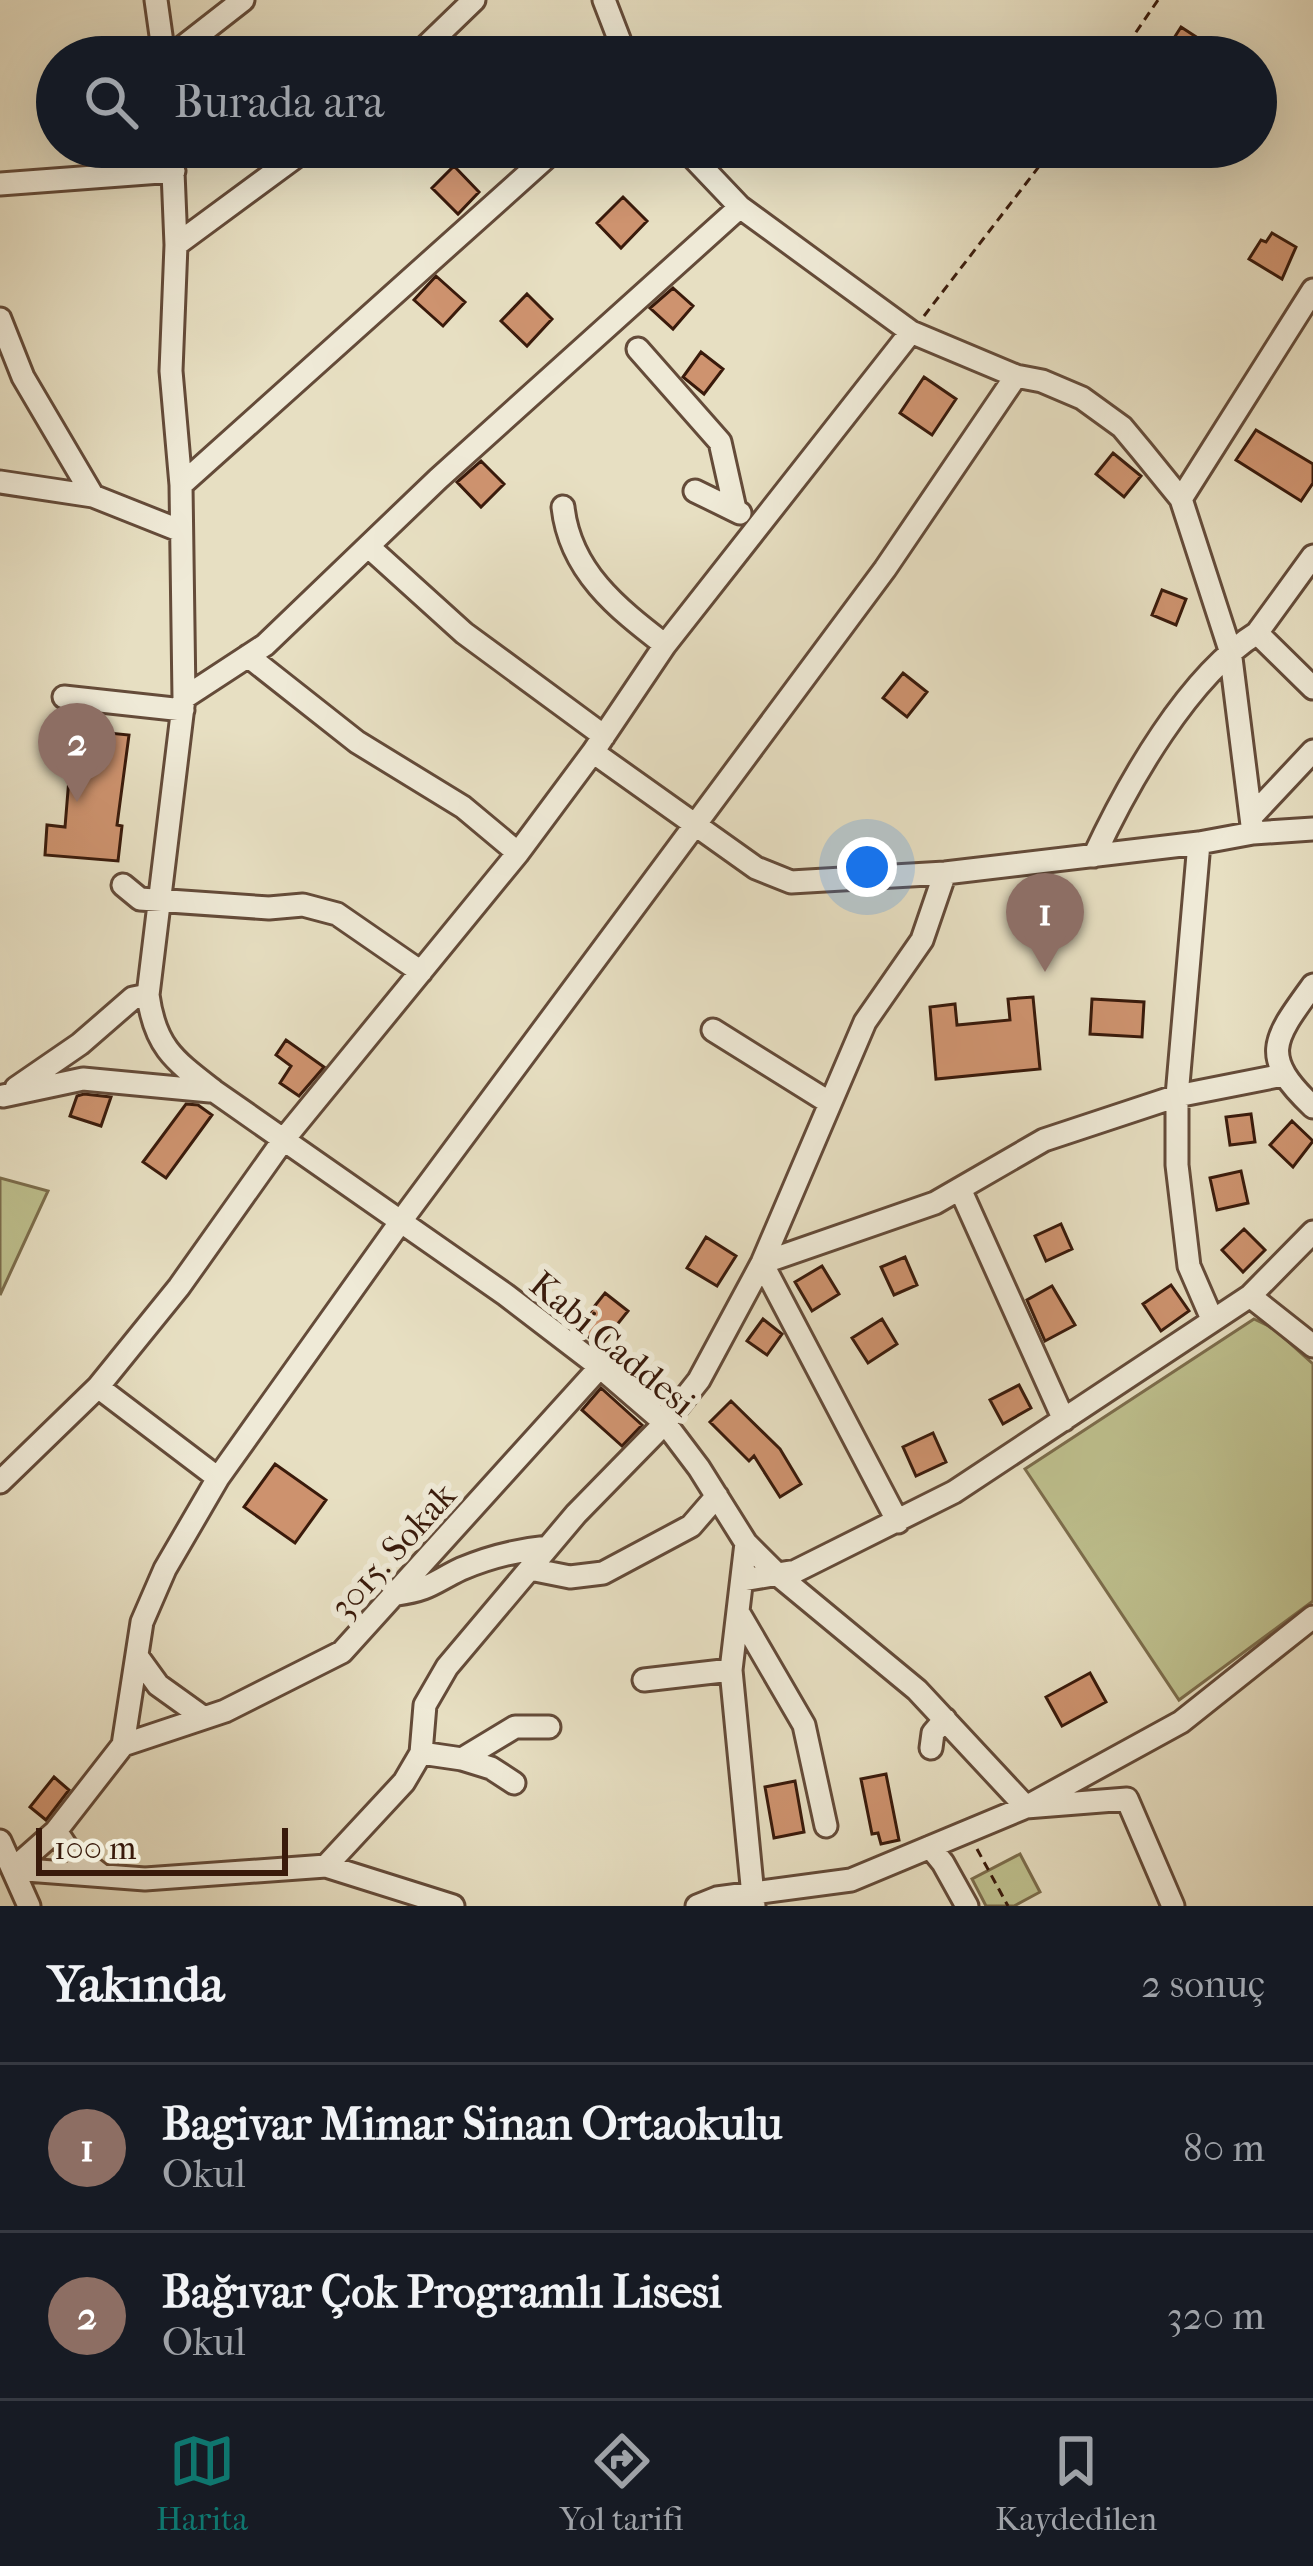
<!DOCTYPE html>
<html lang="tr">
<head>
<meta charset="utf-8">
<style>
  :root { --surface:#171b24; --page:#242831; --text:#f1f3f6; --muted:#9ea1a6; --line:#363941; --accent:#0f766e }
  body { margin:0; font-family:"IM FELL French Canon",serif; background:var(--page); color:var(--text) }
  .scale { position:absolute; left:36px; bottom:30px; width:252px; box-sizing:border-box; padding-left:12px; border:6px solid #391a0b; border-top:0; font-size:33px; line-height:42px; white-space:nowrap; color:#391a0b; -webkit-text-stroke:9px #efead7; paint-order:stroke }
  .you { position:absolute; left:867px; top:867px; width:42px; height:42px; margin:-30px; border:9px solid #fff; border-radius:50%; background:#1a73e8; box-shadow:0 0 0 18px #1a73e833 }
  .badge { display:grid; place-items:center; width:78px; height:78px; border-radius:50%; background:var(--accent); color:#fff; font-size:39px; font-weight:700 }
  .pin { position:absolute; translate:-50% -99px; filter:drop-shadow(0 3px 6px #0008) }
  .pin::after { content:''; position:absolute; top:63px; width:42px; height:36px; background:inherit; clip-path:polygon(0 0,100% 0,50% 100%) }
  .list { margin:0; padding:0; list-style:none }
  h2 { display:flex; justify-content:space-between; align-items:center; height:156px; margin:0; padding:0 48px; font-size:51px }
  h2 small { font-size:39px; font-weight:400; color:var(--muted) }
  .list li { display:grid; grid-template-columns:78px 1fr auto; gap:36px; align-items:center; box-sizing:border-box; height:168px; padding:0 48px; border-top:3px solid var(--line) }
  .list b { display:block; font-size:45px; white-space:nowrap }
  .list p { margin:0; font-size:39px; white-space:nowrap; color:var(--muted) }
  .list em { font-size:39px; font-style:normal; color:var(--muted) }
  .icon { flex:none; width:66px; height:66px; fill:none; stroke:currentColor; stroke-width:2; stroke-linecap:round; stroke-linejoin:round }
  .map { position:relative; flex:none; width:1313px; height:1906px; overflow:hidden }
  .search { position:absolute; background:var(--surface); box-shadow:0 12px 48px #0002; left:36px; right:36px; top:36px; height:132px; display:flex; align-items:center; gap:30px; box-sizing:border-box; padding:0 42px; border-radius:66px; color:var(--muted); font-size:45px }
  .sheet { height:492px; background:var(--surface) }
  nav { display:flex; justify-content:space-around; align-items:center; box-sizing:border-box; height:168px; border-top:3px solid var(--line); background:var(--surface); font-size:33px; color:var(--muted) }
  nav a { display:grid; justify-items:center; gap:6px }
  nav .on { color:var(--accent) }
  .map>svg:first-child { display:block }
  .green { fill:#bec08e; stroke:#7c6d4c; stroke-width:3 }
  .building { fill:#ce936f; stroke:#391a0b; stroke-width:3 }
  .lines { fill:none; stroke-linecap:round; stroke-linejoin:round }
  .minor-casing { stroke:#644b39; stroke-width:27 }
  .path { stroke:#391a0b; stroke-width:3; stroke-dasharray:9 6; stroke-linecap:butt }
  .minor { stroke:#efead7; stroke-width:21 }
  .labels { text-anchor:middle; stroke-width:12; stroke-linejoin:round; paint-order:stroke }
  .street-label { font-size:36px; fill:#391a0b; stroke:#efead7 }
</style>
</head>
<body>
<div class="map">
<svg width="1313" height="1906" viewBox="0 0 1313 1906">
  <rect width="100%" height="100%" fill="#e7dfc2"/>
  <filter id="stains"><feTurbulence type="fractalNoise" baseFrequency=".00167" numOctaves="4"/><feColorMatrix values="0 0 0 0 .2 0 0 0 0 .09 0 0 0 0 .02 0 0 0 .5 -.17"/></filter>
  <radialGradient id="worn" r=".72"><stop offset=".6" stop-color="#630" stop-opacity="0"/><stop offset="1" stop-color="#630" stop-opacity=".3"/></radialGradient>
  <path class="green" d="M0,1178L48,1191L0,1295Z
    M1254,1319L1273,1328L1313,1364V1601L1179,1700L1025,1469Z
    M1020,1854L1040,1892L1014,1906H986L972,1879Z"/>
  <path class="building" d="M1181,27L1227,57H1162Z
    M454,166L479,192L458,214L432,188Z
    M623,197L647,221L621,248L597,223Z
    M1272,233L1296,247L1282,279L1249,259L1261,240L1266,242Z
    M436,276L465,302L443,326L414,300Z
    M673,288L693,306L673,329L650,308Z
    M527,294L552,319L527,346L501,321Z
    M701,352L723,369L704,394L683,377Z
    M924,377L956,399L932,435L900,413Z
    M1256,430L1313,464V483L1301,501L1236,460Z
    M1113,453L1141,476L1124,497L1096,474Z
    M481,461L504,484L481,507L457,482Z
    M1162,590L1186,599L1176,625L1152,615Z
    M903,673L927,692L907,717L883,698Z
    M79,730L129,735L117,825L122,826L118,861L45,855L47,825L65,827L72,742H78Z
    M1033,997L1040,1069L936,1079L930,1007L955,1004L957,1025L1010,1020L1008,999Z
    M1092,999L1144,1002L1142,1037L1090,1034Z
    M286,1040L324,1067L299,1096L280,1083L291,1066L276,1055Z
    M84,1094L111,1097L101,1126L70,1116L77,1096Z
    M186,1104L198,1105L212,1115L166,1178L143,1162Z
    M1251,1114L1255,1142L1230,1145L1226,1117Z
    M1292,1121L1313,1141L1293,1167L1270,1145Z
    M1241,1171L1248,1203L1217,1210L1210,1178Z
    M1061,1224L1072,1249L1046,1261L1035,1236Z
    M1244,1229L1265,1250L1243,1272L1222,1250Z
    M706,1237L736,1256L717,1286L687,1268Z
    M905,1257L917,1285L894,1295L881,1267Z
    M822,1266L839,1294L812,1311L795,1282Z
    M1171,1285L1189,1311L1161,1331L1143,1304Z
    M1052,1286L1075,1325L1045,1341L1027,1300Z
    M605,1293L628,1311L600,1346L577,1328Z
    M763,1319L782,1334L767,1355L747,1341Z
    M882,1319L897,1344L868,1363L852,1338Z
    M1019,1385L1031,1408L1003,1424L990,1400Z
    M601,1388L642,1425L622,1446L582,1410Z
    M731,1401L780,1449L801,1484L780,1497L754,1456L749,1461L710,1422Z
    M933,1433L946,1462L916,1476L903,1447Z
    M275,1464L326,1500L295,1543L244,1507Z
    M1090,1673L1106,1702L1062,1726L1046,1697Z
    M886,1774L899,1840L881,1844L878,1833L872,1834L861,1779Z
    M54,1777L69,1790L46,1820L30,1807Z
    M795,1781L804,1832L774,1838L765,1787Z"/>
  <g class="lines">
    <g class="minor-casing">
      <path id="minor" d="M156,0L164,57
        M604,0L626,57
        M170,57L243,0
        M415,57L474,0
        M172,147L176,245L171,371L181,485L184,698L148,995C155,1047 174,1060 214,1091L506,1295L600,1367L665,1423L699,1468L746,1543L731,1670L754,1906
        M683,147L740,207L911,332L1016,376L1042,381L1082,398L1122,427L1142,451L1181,499L1230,650L1253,833
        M0,184L174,171
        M176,245L309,147
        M0,319L23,377L93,496
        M638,349L720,442L735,509
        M0,482L93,496L181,531
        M181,485L558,147
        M695,491L740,513
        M1181,499L1313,290
        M563,507C570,571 617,608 665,645
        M370,548L464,633L604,736
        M1257,633L1313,556
        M248,656L357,742L463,807L518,853
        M64,697L183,710
        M184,698L265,645L438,479L740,207
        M593,752L665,645L911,332
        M1251,817L1313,751
        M1199,843L1177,1096V1165L1189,1266L1212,1319
        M1094,856C1128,783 1188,676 1257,633L1313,688
        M123,885L140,899L269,908L303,905L337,914L421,972
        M1313,985C1273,1040 1259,1056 1313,1107
        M713,1030L830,1103
        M16,1088L80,1044L133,998L148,995
        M3,1096L83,1079L210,1091
        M960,1189L1064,1420
        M1250,1296L1313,1346
        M98,1387L218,1478
        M0,1482L98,1387L179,1287L284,1139L518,853L593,752L756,868L791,882L945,873L1199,843L1253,833L1313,829
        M898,1522L762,1263L935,1203L1044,1140L1177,1096L1283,1075
        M746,1543L778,1575L917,1690L1026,1807L1127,1799L1173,1906
        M530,1569L570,1577L603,1573L691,1526L717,1496
        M743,1580L796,1571L954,1492L1250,1296L1313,1232
        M397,1594C429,1590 434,1582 461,1569C489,1557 518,1550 548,1547
        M740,1615L804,1725L826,1826
        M137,1656L158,1685L204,1718
        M644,1680L731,1670
        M123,1745L225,1711L342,1652L600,1367
        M931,1748L933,1733L945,1719
        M421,1753L462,1759L515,1727H549
        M462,1759L491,1768L514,1783
        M56,1831L68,1849L101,1875
        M0,1841L29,1906
        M930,1847L943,1863L967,1906
        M326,1866L404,1782L421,1753L425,1705L447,1667L576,1514L665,1423L699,1380L762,1263L865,1022L922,940L945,873
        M13,1869L56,1831L123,1745L142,1622L165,1569L218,1478L401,1221L885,569L1016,376
        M13,1869L145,1879L326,1866L453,1906
        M697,1906L717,1898L851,1880L1026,1807L1181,1722L1313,1617"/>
    </g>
    <path class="path" d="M1119,57L1158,0
      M924,316L1054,147
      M977,1849L1008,1906"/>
    <use href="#minor" class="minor"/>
  </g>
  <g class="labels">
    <g class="street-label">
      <text transform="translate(613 1343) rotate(40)" y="13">Kabi Caddesi</text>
      <text transform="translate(392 1550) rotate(-48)" y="13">3015. Sokak</text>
    </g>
  </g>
  <rect width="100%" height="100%" filter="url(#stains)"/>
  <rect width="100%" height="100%" fill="url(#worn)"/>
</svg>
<div class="scale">100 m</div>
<div class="you"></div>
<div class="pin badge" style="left:1045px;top:972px;background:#8d6e63">1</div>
<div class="pin badge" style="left:77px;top:802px;background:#8d6e63">2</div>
<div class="search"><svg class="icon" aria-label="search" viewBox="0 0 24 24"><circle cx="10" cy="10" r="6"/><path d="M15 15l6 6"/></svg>Burada ara</div>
</div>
<section class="sheet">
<h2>Yakında<small>2 sonuç</small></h2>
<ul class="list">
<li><span class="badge" style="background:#8d6e63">1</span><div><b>Bagivar Mimar Sinan Ortaokulu</b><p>Okul</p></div><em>80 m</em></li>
<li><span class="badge" style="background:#8d6e63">2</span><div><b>Bağıvar Çok Programlı Lisesi</b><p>Okul</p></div><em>320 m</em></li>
</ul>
</section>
<nav>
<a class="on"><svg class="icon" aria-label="map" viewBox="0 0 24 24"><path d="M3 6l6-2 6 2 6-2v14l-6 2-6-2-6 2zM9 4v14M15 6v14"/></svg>Harita</a>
<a><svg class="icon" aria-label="directions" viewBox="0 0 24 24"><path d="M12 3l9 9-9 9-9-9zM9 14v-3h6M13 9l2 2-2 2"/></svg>Yol tarifi</a>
<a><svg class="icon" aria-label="saved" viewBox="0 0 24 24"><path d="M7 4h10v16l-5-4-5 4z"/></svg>Kaydedilen</a>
</nav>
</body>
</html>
